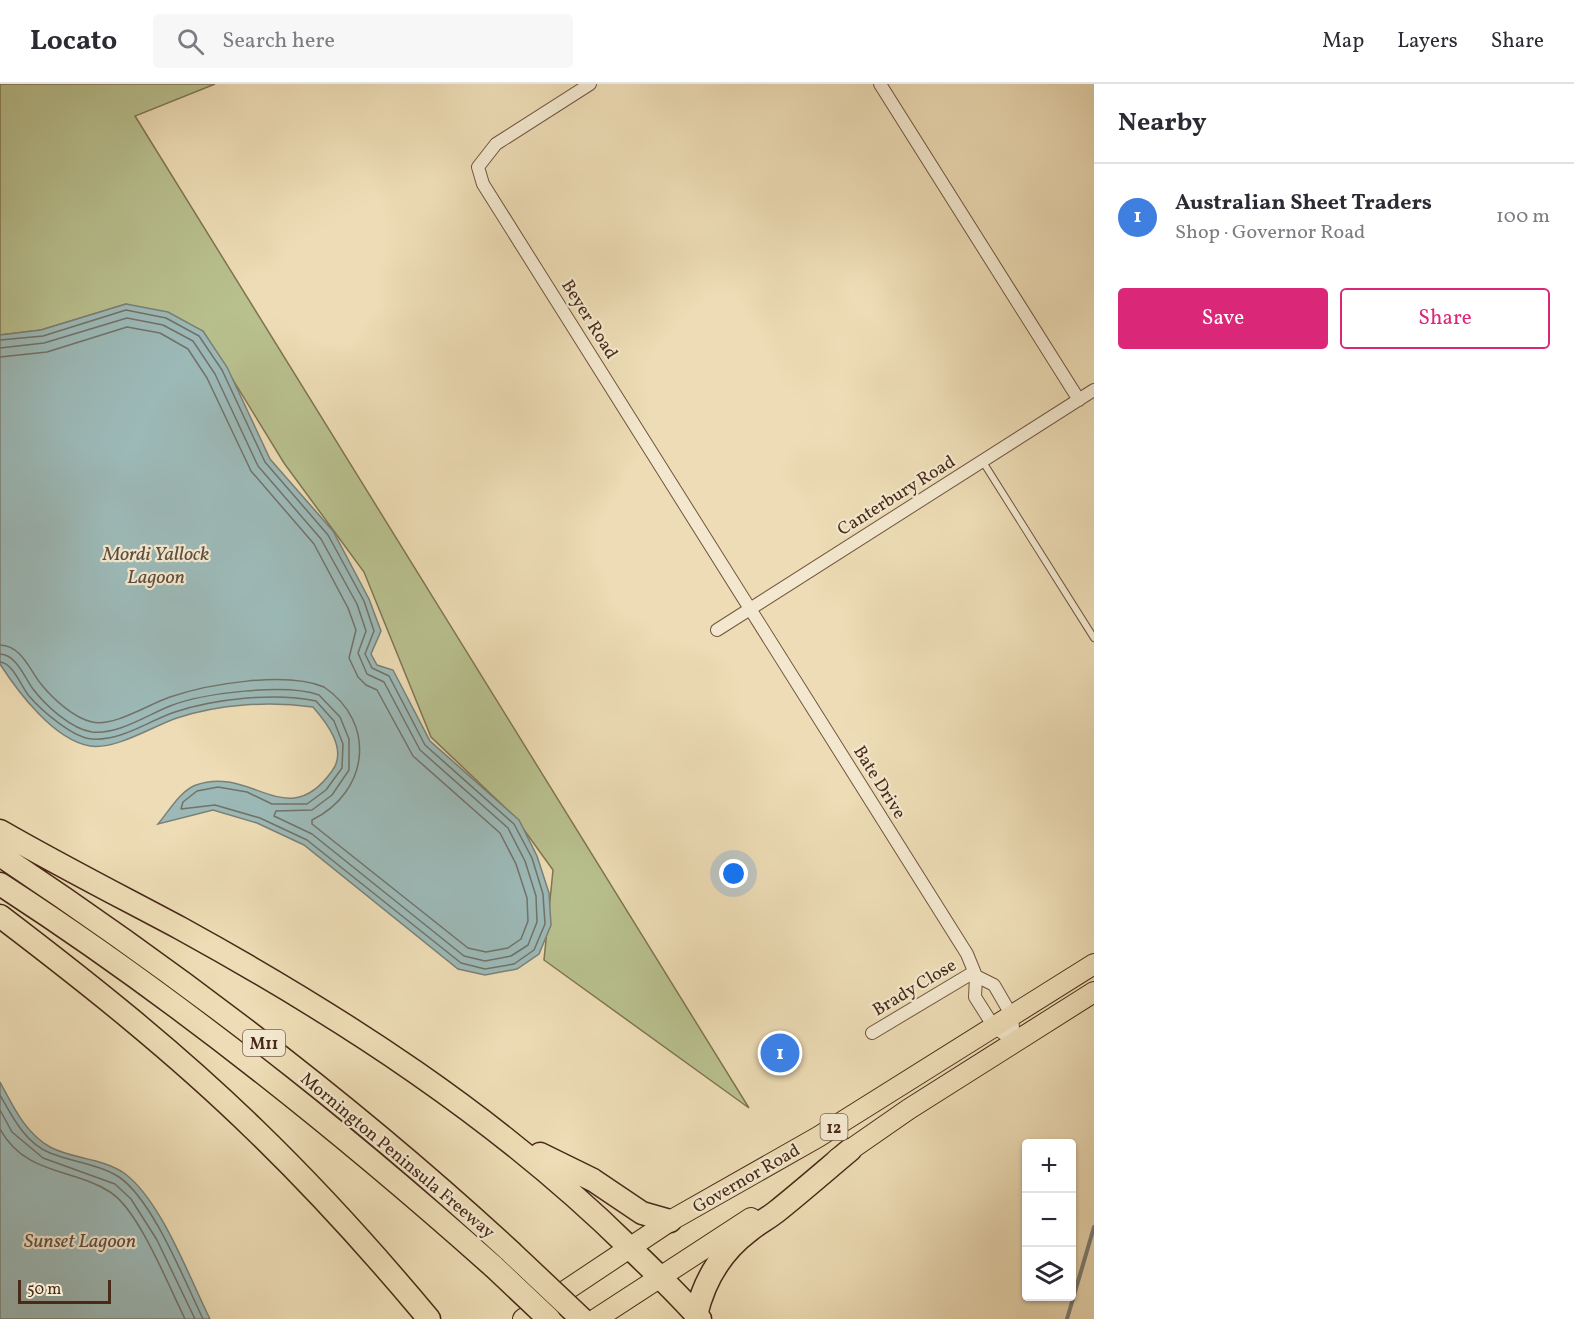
<!DOCTYPE html>
<html lang="en">
<head>
<meta charset="utf-8">
<style>
  :root { --surface:#fff; --page:#f7f7f7; --text:#2b2b33; --muted:#7c7c81; --line:#e1e1e2; --accent:#db2777 }
  body { margin:0; font-family:Vollkorn,serif; background:var(--page); color:var(--text) }
  .controls { position:absolute; right:18px; bottom:18px; display:grid; overflow:hidden; border-radius:6px; box-shadow:0 2px 4px #0004 }
  .controls button { width:54px; height:54px; display:grid; place-items:center; padding:0; border:0; border-bottom:2px solid var(--line); background:var(--surface); color:var(--text); font:30px sans-serif }
  .scale { position:absolute; left:18px; bottom:15px; width:93px; box-sizing:border-box; padding-left:6px; border:3px solid #492a18; border-top:0; font-size:16px; line-height:21px; white-space:nowrap; color:#492a18; -webkit-text-stroke:4px #f3e8cf; paint-order:stroke }
  .you { position:absolute; left:734px; top:790px; width:21px; height:21px; margin:-15px; border:4px solid #fff; border-radius:50%; background:#1a73e8; box-shadow:0 0 0 9px #1a73e833 }
  .badge { display:grid; place-items:center; width:39px; height:39px; border-radius:50%; background:var(--accent); color:#fff; font-size:20px; font-weight:700 }
  .pin { position:absolute; translate:-50% -50%; border:3px solid #fff; box-shadow:0 2px 6px #0006 }
  .list { margin:0; padding:0; list-style:none }
  h2 { display:flex; justify-content:space-between; align-items:center; height:78px; margin:0; padding:0 24px; font-size:26px }
  h2 small { font-size:20px; font-weight:400; color:var(--muted) }
  .list li { display:grid; grid-template-columns:39px 1fr auto; gap:18px; align-items:center; box-sizing:border-box; height:108px; padding:0 24px; border-top:2px solid var(--line) }
  .list b { display:block; font-size:22px; white-space:nowrap }
  .list p { margin:0; font-size:20px; white-space:nowrap; color:var(--muted) }
  .list em { font-size:20px; font-style:normal; color:var(--muted) }
  .actions { display:flex; gap:12px; padding:18px 24px }
  .actions a { flex:1; padding:14px 0; border:2px solid var(--accent); border-radius:6px; text-align:center; font-size:21px; color:var(--accent) }
  .actions .main { background:var(--accent); color:#fff }
  .icon { flex:none; width:33px; height:33px; fill:none; stroke:currentColor; stroke-width:2; stroke-linecap:round; stroke-linejoin:round }
  .map { position:relative; flex:none; width:1094px; height:1235px; overflow:hidden }
  header { display:flex; align-items:center; gap:36px; box-sizing:border-box; height:84px; padding:0 30px; background:var(--surface); border-bottom:2px solid var(--line) }
  header strong { font-size:28px }
  nav { display:flex; gap:33px; margin-inline-start:auto; font-size:21px }
  .search { width:420px; height:54px; background:var(--page); display:flex; align-items:center; gap:15px; box-sizing:border-box; padding:0 21px; border-radius:6px; color:var(--muted); font-size:22px }
  main { display:flex }
  aside { flex:1; background:var(--surface) }
  .map>svg:first-child { display:block }
  .green { fill:#b8c08e; stroke:#807553; stroke-width:1.5 }
  .water { fill:#9cb9b7; stroke:#7b8077; stroke-width:1.5 }
  .lines { fill:none; stroke-linecap:round; stroke-linejoin:round }
  .shore { stroke:#727268; stroke-width:1.5 }
  .stream { stroke:#7b8077; stroke-width:4 }
  .lane-casing { stroke:#72563f; stroke-width:8 }
  .street-casing { stroke:#72563f; stroke-width:14 }
  .primary-casing { stroke:#492a18; stroke-width:22 }
  .highway-casing { stroke:#492a18; stroke-width:25 }
  .lane { stroke:#f3e8cf; stroke-width:6 }
  .street { stroke:#f3e8cf; stroke-width:12 }
  .primary { stroke:#eddcb5; stroke-width:20 }
  .highway { stroke:#eddcb5; stroke-width:22 }
  .highway-bridge-casing { stroke:#492a18; stroke-width:25; stroke-linecap:butt }
  .highway-bridge { stroke:#eddcb5; stroke-width:22 }
  .labels { text-anchor:middle; stroke-width:4.5; stroke-linejoin:round; paint-order:stroke }
  .shield { fill:#f3e8cf; stroke:#7c634f; stroke-width:1.5 }
  .shield-label { font-size:16px; font-weight:bold; fill:#492a18 }
  .street-label { font-size:18px; fill:#492a18; stroke:#f3e8cf }
  .water-label { font-size:20px; font-style:italic; fill:#5e4e40; stroke:#f3e8cf }
</style>
</head>
<body>
<header>
<strong>Locato</strong>
<div class="search"><svg class="icon" aria-label="search" viewBox="0 0 24 24"><circle cx="10" cy="10" r="6"/><path d="M15 15l6 6"/></svg>Search here</div>
<nav><a>Map</a><a>Layers</a><a>Share</a></nav>
</header>
<main>
<div class="map">
<svg width="1094" height="1235" viewBox="0 0 1094 1235">
  <rect width="100%" height="100%" fill="#eddcb5"/>
  <filter id="stains"><feTurbulence type="fractalNoise" baseFrequency=".00333" numOctaves="4"/><feColorMatrix values="0 0 0 0 .2 0 0 0 0 .09 0 0 0 0 .02 0 0 0 .5 -.17"/></filter>
  <radialGradient id="worn" r=".72"><stop offset=".6" stop-color="#630" stop-opacity="0"/><stop offset="1" stop-color="#630" stop-opacity=".3"/></radialGradient>
  <path class="green" d="M0,0H215L135,32L749,1024L544,876L553,786L514,732L431,653L364,488L284,379L203,247L126,220L41,246L0,251Z"/>
  <path class="water" d="M126,220L168,228L203,247L227,283L270,375L333,447L369,515L381,547L371,570L377,581L393,586L430,657L519,736L537,772L549,809L551,841L539,870L517,885L485,891L458,885L304,761L257,739L213,726L158,740C169,727 180,707 196,701C252,681 287,750 332,687C348,666 327,639 313,623C269,617 219,620 177,634C153,642 116,666 90,662C54,656 18,608 0,580V251L41,246Z
    M0,998C13,1022 25,1049 50,1063C72,1075 102,1074 124,1089C161,1116 189,1193 210,1235H0Z"/>
  <g class="lines">
    <path class="shore" d="M0,256L43,252L126,226L166,234L199,252L222,286L265,378L328,451L364,517L374,547L365,570L372,584L389,592L425,661L514,740L532,774L543,810L545,840L534,866L514,880L485,885L461,879L307,756L260,734L215,721L181,725L183,718L197,707L218,703L247,708L272,720H307L326,706L342,684L343,660L334,637L316,617C275,608 214,615 175,628C148,637 122,657 92,655C73,654 41,626 29,612C21,602 13,579 0,578
      M0,264L44,259L127,234L163,241L193,257L215,290L258,382L321,455L357,520L366,547L358,569L367,590L384,598L420,666L508,744L525,777L536,812L537,838L528,861L511,872L485,877L464,872L312,750L274,732L276,727L312,726L332,711L349,686V655L340,633L319,611C286,599 203,609 170,622C147,631 118,651 92,648C71,645 45,621 33,605C24,593 17,571 0,570
      M0,273L47,268L127,243L160,249L188,265L207,294L251,387L314,460L348,524L356,546L349,574L358,593L366,601L377,606L413,672L500,749L516,780L527,814L528,837L521,855L508,864L486,868L468,864L312,740V736C369,708 377,639 324,603C286,587 208,600 170,613C149,620 114,643 92,638C74,634 53,615 41,600C29,585 22,562 0,561
      M0,1011C12,1032 25,1059 50,1069C72,1078 99,1080 119,1093C153,1116 185,1198 203,1235
      M0,1026L12,1048L43,1074L115,1100L131,1115L157,1156L195,1235
      M0,1045C26,1092 73,1084 110,1108C139,1126 169,1203 185,1235"/>
    <path class="stream" d="M1067,1235L1094,1143"/>
    <g class="lane-casing">
      <path id="lane" d="M983,378L1094,554"/>
    </g>
    <g class="street-casing">
      <path id="street" d="M590,0L496,60L478,83L483,100L967,870L976,892L975,913L994,943L1014,957
        M880,0L1079,316
        M717,546L1094,306
        M976,892L994,901L1012,932L1014,957
        M872,949L974,888"/>
    </g>
    <g class="primary-casing">
      <path id="primary" d="M837,1075L909,1025L1094,908
        M523,1235L670,1137L818,1053L1094,880
        M596,1235L751,1134"/>
    </g>
    <g class="highway-casing">
      <path id="highway" d="M0,747C59,781 120,812 180,844C342,933 498,1034 630,1164C654,1187 678,1210 700,1235
        M0,771C180,891 352,1021 511,1168
        M0,800C176,914 338,1044 494,1183
        M0,832C88,899 175,968 254,1045C316,1105 374,1169 429,1235
        M540,1070L593,1096L642,1129L670,1137
        M696,1231C704,1197 721,1168 749,1147C757,1140 767,1135 776,1128C801,1108 825,1087 850,1066"/>
    </g>
    <use href="#lane" class="lane"/>
    <use href="#street" class="street"/>
    <use href="#primary" class="primary"/>
    <use href="#highway" class="highway"/>
    <g class="highway-bridge-casing">
      <path id="highway-bridge" d="M511,1168L582,1235
        M494,1183L549,1235"/>
    </g>
    <use href="#highway-bridge" class="highway-bridge"/>
  </g>
  <g class="labels">
    <g class="shield">
      <rect x="243" y="946" width="42" height="26" rx="4.5"/>
      <rect x="820.5" y="1030" width="27" height="26" rx="4.5"/>
    </g>
    <g class="shield-label">
      <text x="264" y="965">M11</text>
      <text x="834" y="1049">12</text>
    </g>
    <g class="street-label">
      <text transform="translate(590 235) rotate(58)" y="6">Beyer Road</text>
      <text transform="translate(896 411) rotate(-32)" y="6">Canterbury Road</text>
      <text transform="translate(880 698) rotate(58)" y="6">Bate Drive</text>
      <text transform="translate(914 903) rotate(-31)" y="6">Brady Close</text>
      <text transform="translate(398 1071) rotate(40)" y="6">Mornington Peninsula Freeway</text>
      <text transform="translate(746 1094) rotate(-30)" y="6">Governor Road</text>
    </g>
    <g class="water-label">
      <text x="156" y="476">Mordi Yallock<tspan x="156" dy="23">Lagoon</tspan></text>
      <text x="80" y="1163">Sunset Lagoon</text>
    </g>
  </g>
  <rect width="100%" height="100%" filter="url(#stains)"/>
  <rect width="100%" height="100%" fill="url(#worn)"/>
</svg>
<div class="controls">
<button>+</button>
<button>−</button>
<button><svg class="icon" aria-label="layers" viewBox="0 0 24 24"><path d="M12 4l9 5-9 5-9-5zM3 14l9 5 9-5"/></svg></button>
</div>
<div class="scale">50 m</div>
<div class="you"></div>
<div class="pin badge" style="left:780px;top:969px;background:#3f7fe0">1</div>
</div>
<aside>
<h2>Nearby<small></small></h2>
<ul class="list">
<li><span class="badge" style="background:#3f7fe0">1</span><div><b>Australian Sheet Traders</b><p>Shop · Governor Road</p></div><em>100 m</em></li>
</ul>
<div class="actions"><a class="main">Save</a><a>Share</a></div>
</aside>
</main>
</body>
</html>
